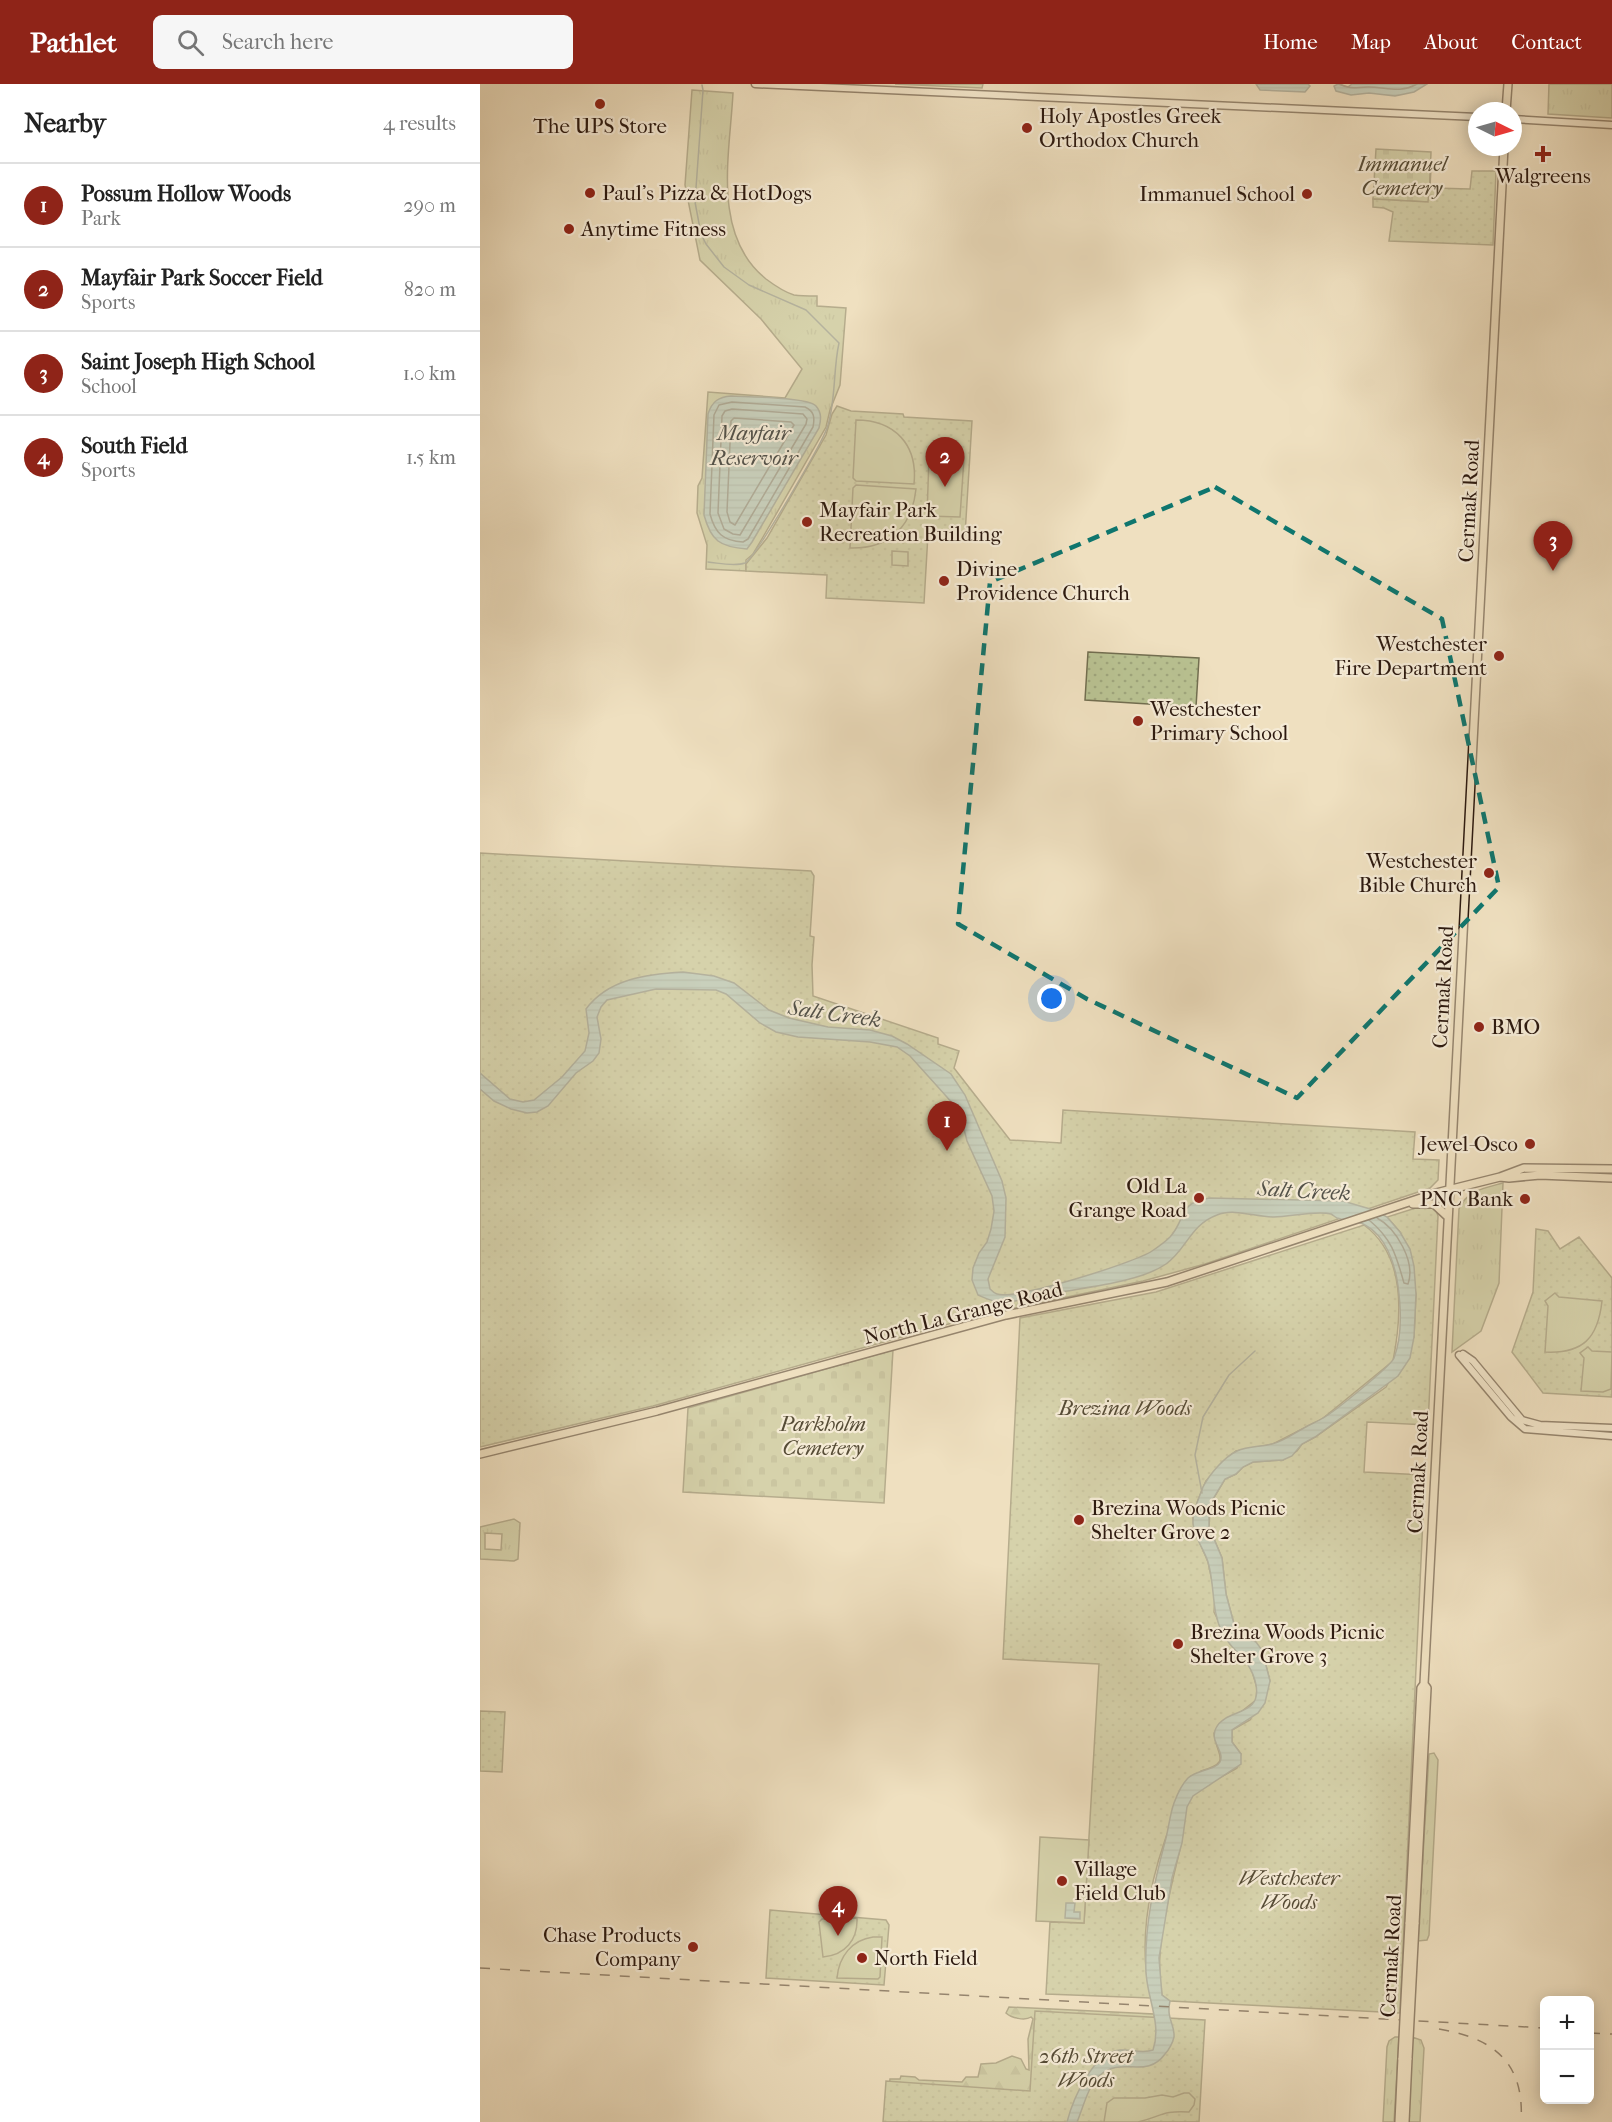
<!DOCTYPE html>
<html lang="en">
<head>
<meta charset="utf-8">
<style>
  :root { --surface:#fff; --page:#f6f6f6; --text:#222; --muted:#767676; --line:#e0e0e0; --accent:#8f2418 }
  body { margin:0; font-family:"IM FELL French Canon",serif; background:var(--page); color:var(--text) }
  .controls { position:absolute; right:18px; bottom:18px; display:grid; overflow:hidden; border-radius:9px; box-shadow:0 3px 15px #0003 }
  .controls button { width:54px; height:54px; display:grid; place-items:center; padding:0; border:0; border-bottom:2px solid var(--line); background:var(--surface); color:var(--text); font:30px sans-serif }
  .compass { position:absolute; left:988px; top:18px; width:54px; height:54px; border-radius:50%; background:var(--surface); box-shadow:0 3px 15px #0003; rotate:95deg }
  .you { position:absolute; left:572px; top:915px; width:21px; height:21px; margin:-15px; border:4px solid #fff; border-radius:50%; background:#1a73e8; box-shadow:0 0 0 9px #1a73e833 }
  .badge { display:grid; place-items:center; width:39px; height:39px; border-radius:50%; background:var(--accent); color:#fff; font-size:20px; font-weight:700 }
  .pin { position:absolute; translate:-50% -50px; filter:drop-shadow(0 2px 3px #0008) }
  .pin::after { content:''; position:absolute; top:32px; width:21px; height:18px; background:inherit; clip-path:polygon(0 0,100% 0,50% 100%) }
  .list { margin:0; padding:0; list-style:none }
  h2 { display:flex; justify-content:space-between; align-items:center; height:78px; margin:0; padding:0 24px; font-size:26px }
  h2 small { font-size:20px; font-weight:400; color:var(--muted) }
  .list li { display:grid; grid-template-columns:39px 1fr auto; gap:18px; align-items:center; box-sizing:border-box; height:84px; padding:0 24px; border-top:2px solid var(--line) }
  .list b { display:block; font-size:22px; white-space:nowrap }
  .list p { margin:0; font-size:20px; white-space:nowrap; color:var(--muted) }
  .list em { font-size:20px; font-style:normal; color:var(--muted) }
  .icon { flex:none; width:33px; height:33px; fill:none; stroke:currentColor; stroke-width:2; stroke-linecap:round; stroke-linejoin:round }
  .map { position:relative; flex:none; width:1132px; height:2038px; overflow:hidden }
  header { display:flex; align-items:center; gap:36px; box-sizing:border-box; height:84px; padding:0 30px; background:var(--accent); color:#fff }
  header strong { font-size:28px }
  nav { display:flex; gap:33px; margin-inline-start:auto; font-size:21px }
  .search { width:420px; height:54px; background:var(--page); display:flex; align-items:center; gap:15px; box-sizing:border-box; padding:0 21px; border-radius:9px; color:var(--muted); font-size:22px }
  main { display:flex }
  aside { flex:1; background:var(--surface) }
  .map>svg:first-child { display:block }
  .grass { fill:url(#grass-tufts); stroke:#726e50; stroke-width:1.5; fill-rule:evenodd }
  .forest { fill:url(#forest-firs); stroke:#726e50; stroke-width:1.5 }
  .cemetery { fill:url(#cemetery-stones); stroke:#726e50; stroke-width:1.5 }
  .park { fill:url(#park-dots); stroke:#726e50; stroke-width:1.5 }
  .pitch { fill:#b9c292; stroke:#726e50; stroke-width:1.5 }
  .water { fill:url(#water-rules); stroke:#6f7b75; stroke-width:1.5 }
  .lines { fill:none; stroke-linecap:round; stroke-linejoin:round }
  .shore { stroke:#646a64; stroke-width:1.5 }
  .stream { stroke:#6f7b75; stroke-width:1.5 }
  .secondary-casing { stroke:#2c190f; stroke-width:9 }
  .primary-casing { stroke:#2c190f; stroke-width:10 }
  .secondary { stroke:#f5ebd6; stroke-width:6 }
  .primary { stroke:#efe0c0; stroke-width:7 }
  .rail { stroke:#2c190f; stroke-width:1.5; stroke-dasharray:10 10; stroke-linecap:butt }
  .primary-bridge-casing { stroke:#2c190f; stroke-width:10; stroke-linecap:butt }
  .primary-bridge { stroke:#efe0c0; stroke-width:7 }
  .marked { fill:none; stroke:#0f766e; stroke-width:4.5; stroke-dasharray:12 8; stroke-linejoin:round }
  .poi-dot { fill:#8f2418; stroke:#f5ebd6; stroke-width:2 }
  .labels { text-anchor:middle; stroke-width:4.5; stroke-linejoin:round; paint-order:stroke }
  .poi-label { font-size:21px; fill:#2c190f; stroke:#f5ebd6; text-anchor:start }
  .park-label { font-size:21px; font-style:italic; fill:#564c36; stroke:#f5ebd6 }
  .street-label { font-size:21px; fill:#2c190f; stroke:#f5ebd6 }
  .water-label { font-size:22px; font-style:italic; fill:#53524a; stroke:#f5ebd6 }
</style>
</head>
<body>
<header>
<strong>Pathlet</strong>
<div class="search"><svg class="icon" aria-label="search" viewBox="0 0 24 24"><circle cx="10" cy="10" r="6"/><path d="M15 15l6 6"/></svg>Search here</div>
<nav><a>Home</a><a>Map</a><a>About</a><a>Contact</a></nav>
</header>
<main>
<aside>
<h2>Nearby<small>4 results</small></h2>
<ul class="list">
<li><span class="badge">1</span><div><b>Possum Hollow Woods</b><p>Park</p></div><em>290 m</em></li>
<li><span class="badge">2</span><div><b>Mayfair Park Soccer Field</b><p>Sports</p></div><em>820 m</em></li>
<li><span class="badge">3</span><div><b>Saint Joseph High School</b><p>School</p></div><em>1.0 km</em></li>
<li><span class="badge">4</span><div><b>South Field</b><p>Sports</p></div><em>1.5 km</em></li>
</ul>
</aside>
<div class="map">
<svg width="1132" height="2038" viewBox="0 0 1132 2038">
  <defs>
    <pattern id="grass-tufts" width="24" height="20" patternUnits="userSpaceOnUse" patternTransform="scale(1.5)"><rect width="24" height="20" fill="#b9c292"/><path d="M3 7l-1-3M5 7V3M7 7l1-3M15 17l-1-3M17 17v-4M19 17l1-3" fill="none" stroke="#9fa67d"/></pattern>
    <pattern id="forest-firs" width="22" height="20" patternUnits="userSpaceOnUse" patternTransform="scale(1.5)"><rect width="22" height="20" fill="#b9c292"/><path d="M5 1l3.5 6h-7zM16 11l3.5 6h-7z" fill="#9fa67d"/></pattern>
    <pattern id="cemetery-stones" width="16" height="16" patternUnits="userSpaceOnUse" patternTransform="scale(1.5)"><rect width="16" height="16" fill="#b9c292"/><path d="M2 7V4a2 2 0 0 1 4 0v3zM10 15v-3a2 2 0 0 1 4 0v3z" fill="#9fa67d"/></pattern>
    <pattern id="park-dots" width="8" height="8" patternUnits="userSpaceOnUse" patternTransform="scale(1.5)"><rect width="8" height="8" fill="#b9c292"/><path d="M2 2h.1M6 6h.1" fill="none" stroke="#9fa67d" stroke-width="1.8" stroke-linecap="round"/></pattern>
    <pattern id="water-rules" width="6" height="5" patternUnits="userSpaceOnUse" patternTransform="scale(1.5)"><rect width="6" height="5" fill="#9bbcb9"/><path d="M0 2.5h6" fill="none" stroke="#86a19e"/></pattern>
  </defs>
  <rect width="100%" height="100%" fill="#efe0c0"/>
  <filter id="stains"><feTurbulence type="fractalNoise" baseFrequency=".00333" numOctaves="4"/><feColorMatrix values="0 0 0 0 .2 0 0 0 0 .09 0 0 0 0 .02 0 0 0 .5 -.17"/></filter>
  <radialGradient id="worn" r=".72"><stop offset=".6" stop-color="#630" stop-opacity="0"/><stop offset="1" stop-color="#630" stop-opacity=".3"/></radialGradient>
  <path class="grass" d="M415,0H503L502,4Z
    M1069,0H1132V34L1068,30Z
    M212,6L253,9C250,69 231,151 286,195C294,201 304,208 314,211C321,212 329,212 337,212V222L366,224L360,301L350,326L346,343L283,453L273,470L266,476V487L226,485L227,461L217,429L218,402L222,394L228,308L305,314L322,285L281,235L220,176L205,101Z
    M1023,1099L1019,1199L1001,1247L972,1268L979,1125C987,1106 1005,1104 1023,1099Z
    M34,1435L40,1439L38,1475L34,1477L0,1475V1443ZM5,1449L22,1450L21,1466L5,1465Z
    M954,1669L958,1676L949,1851L947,1856L938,1857L949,1670Z
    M915,1953H919L914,2038H903L907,1963L909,1957Z
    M932,1953L941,1956L944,1964L940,2038H928Z"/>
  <path class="forest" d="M529,1923L674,1930L675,1959L603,1999L405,2038L410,1995H420L421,1992L435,1993L439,1996L482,1998L486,1993H498L501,1980L516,1979L532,1972L541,1975L546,1985L549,1986L548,1955L553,1935L551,1933C545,1937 531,1934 526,1929Z"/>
  <path class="cemetery" d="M896,65L951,68L949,118L893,115Z
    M413,1266L404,1419L203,1408L208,1324Z"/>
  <path class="park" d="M951,84L950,103L953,104L990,105L992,87H1016L1013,161L909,157L913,128L904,124L893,123V115L948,118Z
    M357,322L371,327L423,330L424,333L492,337L485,451L448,450L444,519L346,514L347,491L266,487V480L287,454L346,351L352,330Z
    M608,568L719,574L716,623L605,616Z
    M0,769L331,787L334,792L330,852L334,853L332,881L333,912L458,954V960L479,967L474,984L530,1056L581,1059L583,1026L935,1048L933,1075L959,1076L958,1096L950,1104L725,1180L663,1197L501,1231L173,1322L0,1363Z
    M942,1122H952L956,1126L958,1132L948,1341L887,1338L884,1388L945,1391L920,1929L690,1917L682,1911C673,1864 691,1807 701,1760C705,1745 701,1724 713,1711C723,1701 744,1692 757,1684L761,1670L752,1658V1646L770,1636L790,1597L782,1566L770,1555L759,1550L754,1540L746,1510L742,1474L729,1443L730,1425L733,1415L745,1395L756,1390L763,1383L773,1378L803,1376L817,1367L822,1360L835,1353L906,1303L934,1253L936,1210L920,1148L907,1133Z
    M884,1141C926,1172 922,1231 913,1277L842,1335L793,1360L756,1367L747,1374L726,1397L718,1416L713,1434L714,1445L728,1478L735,1511L734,1528L750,1560L759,1567L771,1584L777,1604L776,1616L734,1649C736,1672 753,1678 721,1687C709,1709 693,1732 685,1756C668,1805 658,1864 671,1914L566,1910L570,1838L604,1839L619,1580L523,1575L540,1234L676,1208Z
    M1056,1145L1068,1147L1080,1165L1099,1153L1132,1194V1313L1063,1309L1032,1268L1053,1208Z
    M0,1627L25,1628L22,1688L0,1687Z
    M290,1826L406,1836L409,1841L404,1901L286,1894Z
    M555,1927L725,1936L719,2038H403L406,1997L550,2007Z"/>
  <path class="pitch" d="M376,336C415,336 438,361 434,400L376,397L373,394Z
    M449,373L484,374L480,433L447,432Z
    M376,401L436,405C432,443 409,465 370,464L373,404Z
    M412,467L428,468V482L412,481Z
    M1075,1209L1079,1213L1122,1217C1118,1254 1103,1270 1065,1268L1068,1222L1065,1217Z
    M1108,1263L1112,1267L1132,1268L1131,1305L1123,1308L1101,1307L1104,1274L1100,1269Z
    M560,1753L609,1756L604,1839L556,1837Z
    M377,1834C378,1856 365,1871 343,1873L339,1838L342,1835Z
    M393,1853H402L400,1893L398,1895L357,1894C359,1872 372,1856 393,1853Z
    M704,2009H709L715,2015L714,2021L709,2028C683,2026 680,2033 658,2038C648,2038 634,2038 624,2038L627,2019L634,2014H665L682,2011L693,2013Z"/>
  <path class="water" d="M776,0H828L830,2L825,8L780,6Z
    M858,0L868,3L872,0H947L934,8L915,12L889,9L871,11L856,7L854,2Z
    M251,312C267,313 327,313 336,322C342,329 341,336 339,344L272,458L267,465C240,463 231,457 224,431L228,330C232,317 239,313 251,312Z
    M203,888L234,892L254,899L289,926L309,934L348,943L390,946L412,952L427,960L471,990L485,1011L522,1097L526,1114L525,1153L508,1195L510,1205C512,1207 514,1209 517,1210C535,1216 654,1179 672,1167C678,1163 685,1158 690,1153C707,1134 697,1119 730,1114L863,1117L897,1127L907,1133L920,1148L930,1165L934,1182L936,1210L934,1253L930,1274L918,1292L835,1353L822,1360L812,1372L803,1376L773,1378L763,1383L756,1390L745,1395L733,1415L729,1433V1443L742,1474L746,1510L754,1540L759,1550L776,1558L782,1566L790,1597L785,1619L778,1629L752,1646V1658L761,1670V1680L713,1712L707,1723L702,1759L692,1794L679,1874L682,1911L690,1917C686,1935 695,1940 694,1953C693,1958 689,1966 685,1970C666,1996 642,1971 619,1992C608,2002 603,2024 597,2038H587C593,2015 613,1968 640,1966C652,1965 662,1970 673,1966C682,1940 667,1914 666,1888C664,1842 674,1799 686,1754C689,1742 690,1730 694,1719C697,1711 702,1700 708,1694C716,1686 736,1686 740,1678C745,1667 729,1657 736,1644C746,1624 782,1633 776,1601C771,1574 752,1569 742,1548C731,1526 735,1501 728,1478C724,1465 713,1452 713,1438C713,1426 719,1414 723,1403C729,1391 744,1373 757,1367C768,1362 781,1363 792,1360C804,1357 814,1349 824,1344C830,1340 837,1338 843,1334C854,1328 911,1282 914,1274C922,1253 921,1224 918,1202C915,1180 906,1152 885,1141C876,1136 866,1137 857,1134C855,1133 853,1131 851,1130C836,1126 810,1133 794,1133C776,1133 754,1124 737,1131C710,1141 707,1165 686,1180C660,1198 607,1203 575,1209C557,1212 537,1219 518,1218C511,1217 505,1214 498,1211L492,1196L493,1184L499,1169L507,1158L511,1145L514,1127L512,1112L487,1057L481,1033L475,1022L430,972L417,963L390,958L318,953L296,948L280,939L246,910L236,906L176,905L127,916L121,923L117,933L121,955L119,969L113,977L96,989L68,1022L57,1028L47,1029L31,1025L14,1017L0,1005V989L30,1015L43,1018L54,1016L82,993L105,967L109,949L106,925C128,895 167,890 203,888Z
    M586,1819H595L594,1828H600V1835L585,1834Z"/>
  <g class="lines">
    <path class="shore" d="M860,0C870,6 877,3 888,3C907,3 919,10 937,0
      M252,318L325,323C334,327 335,333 333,343L268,455L263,458C243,457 235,449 230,430L234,331L239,321Z
      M252,325L323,330L327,335L326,340L260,451L253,450L244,445L238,429L242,332L245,327Z
      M254,334L311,338L314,341L255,441L250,438L247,428L251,337Z
      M889,1136C912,1155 916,1171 924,1199L928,1200C936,1178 916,1144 897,1134"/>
    <path class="stream" d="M222,1L223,6L215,118L221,150L226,160L244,183L269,201L326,226L359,259C353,286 356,314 348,341C344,357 275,474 265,479C254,483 239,479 228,478
      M722,1409L715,1371L723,1333L749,1291L775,1267"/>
    <g class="secondary-casing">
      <path id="secondary" d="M275,0L997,33
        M1033,35L1132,41
        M983,1270L993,1277L1042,1336L1060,1341L1132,1344
        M979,1271L1031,1333L1045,1345L1132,1352"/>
    </g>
    <g class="primary-casing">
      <path id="primary" d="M1026,27L1028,0
        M1020,1093L1029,1094L1060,1091L1132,1094
        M933,1120H954L968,1133
        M0,1370L177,1327L526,1231L687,1198L956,1109L1020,1093L1044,1084L1132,1085
        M929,1840L941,1604L944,1600L1024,63
        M935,1840L947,1604L944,1600
        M919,2038L922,1974
        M925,2038L928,1974"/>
    </g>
    <use href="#secondary" class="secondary"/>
    <use href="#primary" class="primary"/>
    <path class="rail" d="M0,1884L1064,1944
      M959,1945C1013,1954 1045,1978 1041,2038
      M1110,1949L1132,1950"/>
    <g class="primary-bridge-casing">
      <path id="primary-bridge" d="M922,1974L929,1840
        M928,1974L935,1840"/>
    </g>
    <use href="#primary-bridge" class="primary-bridge"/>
  </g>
  <path d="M0 0H1132V2038H0ZM735,403L962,535L1019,803L817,1014L607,915L478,840L510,498Z" fill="#efe0c0" fill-opacity=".55" fill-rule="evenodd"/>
  <path class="marked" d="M735,403L962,535L1019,803L817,1014L607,915L478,840L510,498Z"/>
  <g class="poi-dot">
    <circle cx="120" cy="20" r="6"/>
    <circle cx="547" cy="44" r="6"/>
    <path d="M1060 61h6v6h6v6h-6v6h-6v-6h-6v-6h6z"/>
    <circle cx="110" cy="109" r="6"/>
    <circle cx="827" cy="110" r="6"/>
    <circle cx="89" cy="145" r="6"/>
    <circle cx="327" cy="438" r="6"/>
    <circle cx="464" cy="497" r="6"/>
    <circle cx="1019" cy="572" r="6"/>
    <circle cx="658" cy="637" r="6"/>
    <circle cx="1009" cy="789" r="6"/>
    <circle cx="999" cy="943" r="6"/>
    <circle cx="1050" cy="1060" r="6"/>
    <circle cx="719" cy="1114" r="6"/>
    <circle cx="1045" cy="1115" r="6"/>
    <circle cx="599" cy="1436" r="6"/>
    <circle cx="698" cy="1560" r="6"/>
    <circle cx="582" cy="1797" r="6"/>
    <circle cx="213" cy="1863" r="6"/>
    <circle cx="382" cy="1874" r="6"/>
  </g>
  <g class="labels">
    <g class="poi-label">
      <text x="559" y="39">Holy Apostles Greek<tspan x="559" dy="24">Orthodox Church</tspan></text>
      <text x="120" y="49" text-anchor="middle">The UPS Store</text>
      <text x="1063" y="99" text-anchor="middle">Walgreens</text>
      <text x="122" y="116">Paul's Pizza &amp; HotDogs</text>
      <text x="815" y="117" text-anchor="end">Immanuel School</text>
      <text x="101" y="152">Anytime Fitness</text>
      <text x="339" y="433">Mayfair Park<tspan x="339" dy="24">Recreation Building</tspan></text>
      <text x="476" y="492">Divine<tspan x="476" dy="24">Providence Church</tspan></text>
      <text x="1007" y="567" text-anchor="end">Westchester<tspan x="1007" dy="24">Fire Department</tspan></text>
      <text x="670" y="632">Westchester<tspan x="670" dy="24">Primary School</tspan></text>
      <text x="997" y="784" text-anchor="end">Westchester<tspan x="997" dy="24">Bible Church</tspan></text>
      <text x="1011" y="950">BMO</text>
      <text x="1038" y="1067" text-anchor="end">Jewel-Osco</text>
      <text x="707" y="1109" text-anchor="end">Old La<tspan x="707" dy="24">Grange Road</tspan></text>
      <text x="1033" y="1122" text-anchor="end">PNC Bank</text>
      <text x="611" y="1431">Brezina Woods Picnic<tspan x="611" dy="24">Shelter Grove 2</tspan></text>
      <text x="710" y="1555">Brezina Woods Picnic<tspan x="710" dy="24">Shelter Grove 3</tspan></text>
      <text x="594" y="1792">Village<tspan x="594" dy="24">Field Club</tspan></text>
      <text x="201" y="1858" text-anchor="end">Chase Products<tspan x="201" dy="24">Company</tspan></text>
      <text x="394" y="1881">North Field</text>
    </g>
    <g class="park-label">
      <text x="922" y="87">Immanuel<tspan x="922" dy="24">Cemetery</tspan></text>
      <text x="645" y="1331">Brezina Woods</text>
      <text x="343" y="1347">Parkholm<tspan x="343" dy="24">Cemetery</tspan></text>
      <text x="809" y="1801">Westchester<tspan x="809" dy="24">Woods</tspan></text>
      <text x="606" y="1979">26th Street<tspan x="606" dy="24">Woods</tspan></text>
    </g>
    <g class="street-label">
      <text transform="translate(989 417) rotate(-87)" y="7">Cermak Road</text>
      <text transform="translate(963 903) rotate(-87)" y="7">Cermak Road</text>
      <text transform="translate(483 1229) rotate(-14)" y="7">North La Grange Road</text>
      <text transform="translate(938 1388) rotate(-87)" y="7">Cermak Road</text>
      <text transform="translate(911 1872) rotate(-87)" y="7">Cermak Road</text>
    </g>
    <g class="water-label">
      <text x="274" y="356">Mayfair<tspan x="274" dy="25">Reservoir</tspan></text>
      <text transform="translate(355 929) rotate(8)" y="8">Salt Creek</text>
      <text transform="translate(824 1106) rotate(3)" y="8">Salt Creek</text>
    </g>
  </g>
  <rect width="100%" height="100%" filter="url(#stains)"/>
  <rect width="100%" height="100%" fill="url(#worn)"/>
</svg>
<div class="controls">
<button>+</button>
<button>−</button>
</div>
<svg class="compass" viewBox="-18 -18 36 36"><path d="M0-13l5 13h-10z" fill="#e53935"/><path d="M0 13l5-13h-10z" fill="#767676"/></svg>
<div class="you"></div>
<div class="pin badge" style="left:467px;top:1067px">1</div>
<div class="pin badge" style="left:465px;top:403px">2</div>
<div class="pin badge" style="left:1073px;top:487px">3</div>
<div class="pin badge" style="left:358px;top:1852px">4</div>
</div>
</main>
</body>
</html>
